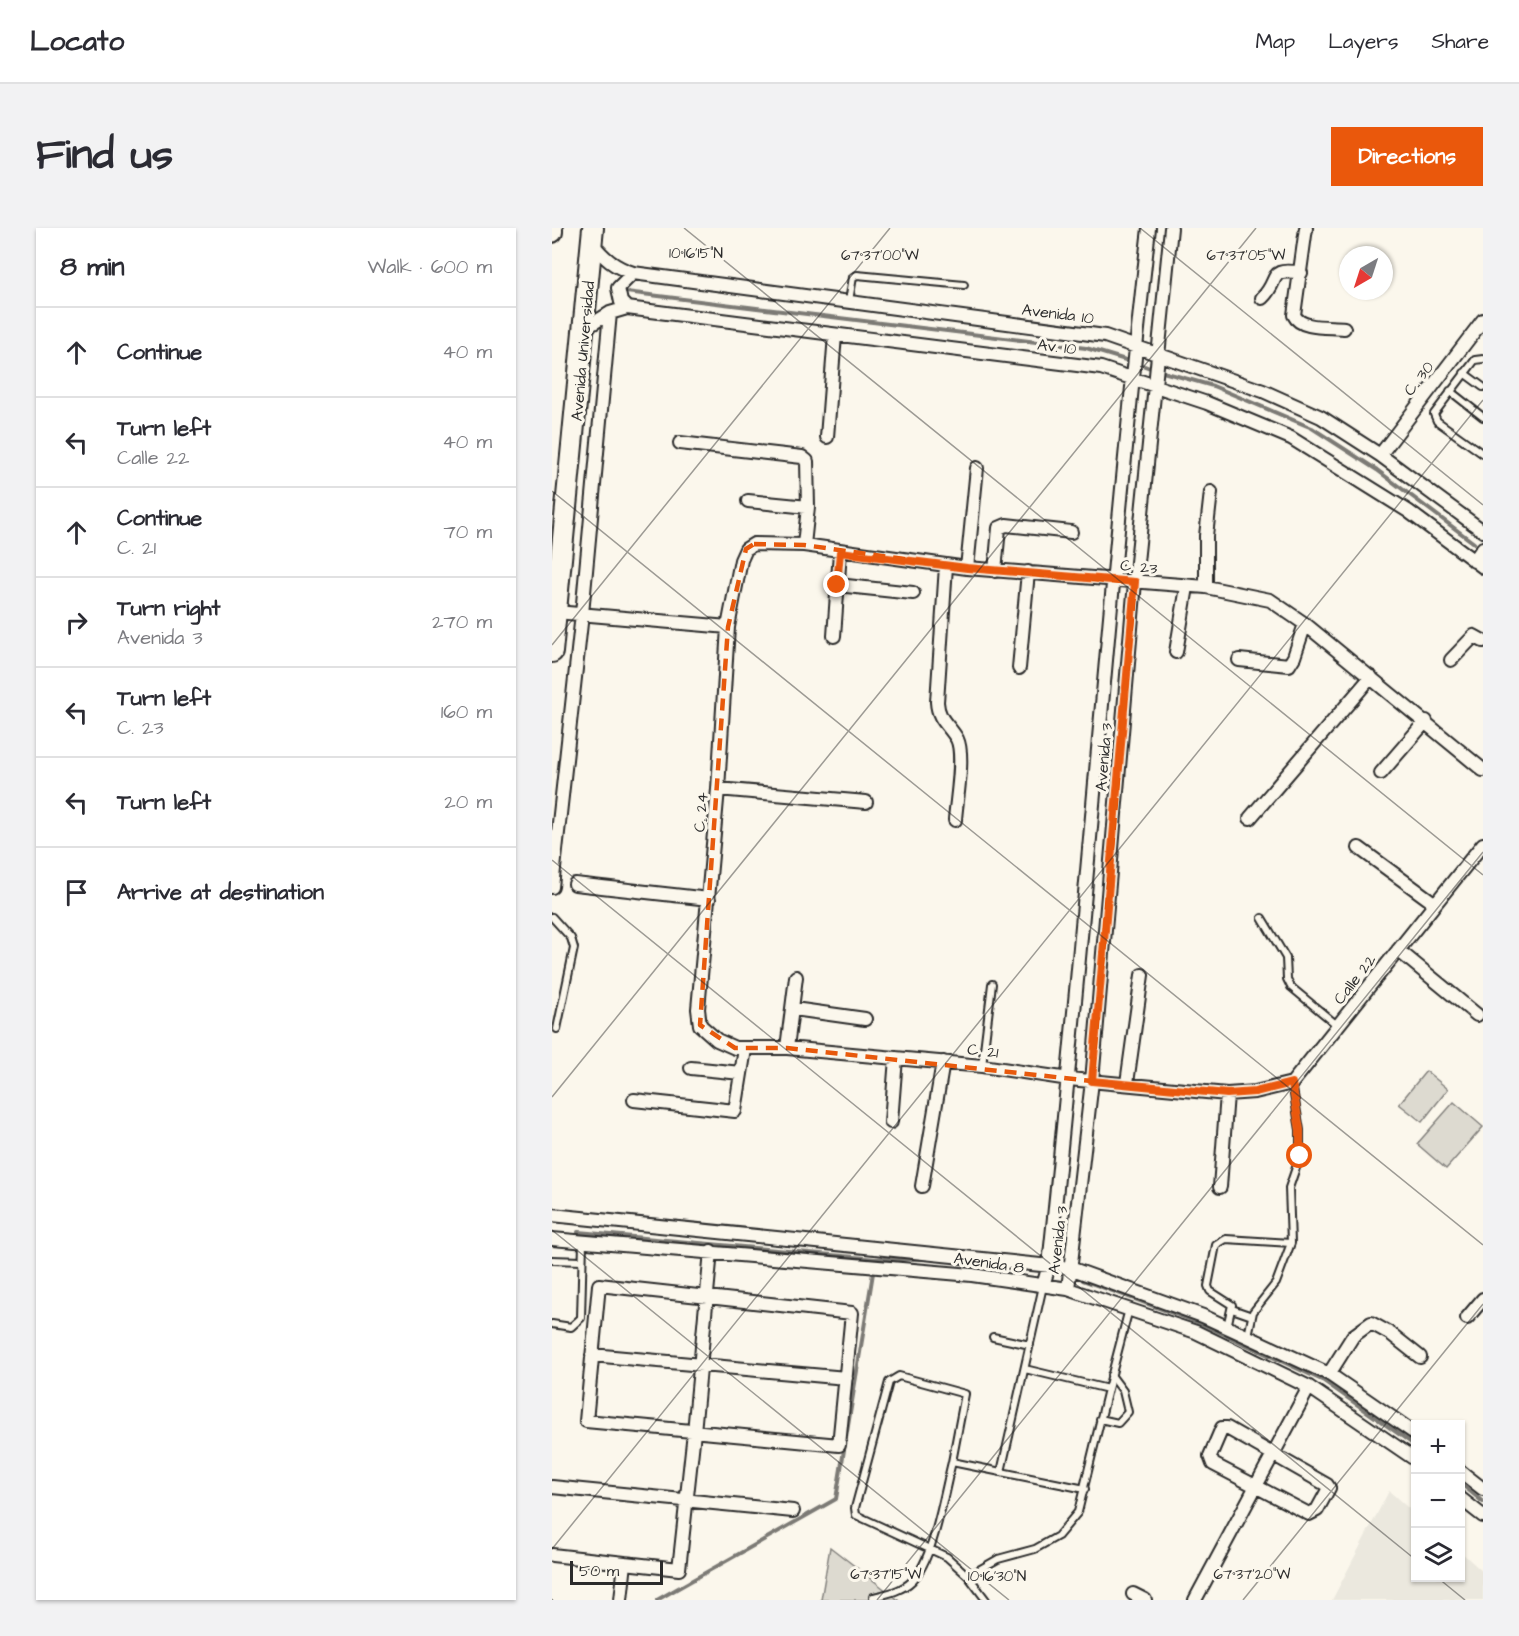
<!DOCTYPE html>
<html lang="en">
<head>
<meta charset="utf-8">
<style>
  :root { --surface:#fff; --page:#f2f2f3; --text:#2b2b33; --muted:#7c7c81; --line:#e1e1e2; --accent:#ea580c }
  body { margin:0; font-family:"Architects Daughter",sans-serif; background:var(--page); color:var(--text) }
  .controls { position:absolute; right:18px; bottom:18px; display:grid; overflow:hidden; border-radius:0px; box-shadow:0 2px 4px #0004 }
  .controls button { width:54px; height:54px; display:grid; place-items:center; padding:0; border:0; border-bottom:2px solid var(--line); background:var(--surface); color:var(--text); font:30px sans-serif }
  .compass { position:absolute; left:787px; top:18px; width:54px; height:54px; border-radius:50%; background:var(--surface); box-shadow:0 2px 4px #0004; rotate:219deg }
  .scale { position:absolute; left:18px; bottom:15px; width:93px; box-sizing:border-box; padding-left:6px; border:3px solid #2b2b2b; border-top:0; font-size:16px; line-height:21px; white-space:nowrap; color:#2b2b2b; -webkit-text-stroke:4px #fbf7ec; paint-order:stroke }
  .stop { position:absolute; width:18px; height:18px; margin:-14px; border:4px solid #ea580c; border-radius:50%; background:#fff }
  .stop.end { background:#ea580c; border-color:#fff; box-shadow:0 2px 6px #0008 }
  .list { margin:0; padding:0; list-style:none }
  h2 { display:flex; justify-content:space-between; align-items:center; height:78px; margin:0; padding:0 24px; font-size:26px }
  h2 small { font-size:20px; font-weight:400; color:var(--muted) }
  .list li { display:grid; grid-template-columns:39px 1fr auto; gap:18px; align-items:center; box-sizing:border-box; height:90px; padding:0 24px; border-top:2px solid var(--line) }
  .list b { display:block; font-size:22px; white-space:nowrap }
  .list p { margin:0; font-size:20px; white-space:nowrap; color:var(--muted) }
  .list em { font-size:20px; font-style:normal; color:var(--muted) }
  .icon { flex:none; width:33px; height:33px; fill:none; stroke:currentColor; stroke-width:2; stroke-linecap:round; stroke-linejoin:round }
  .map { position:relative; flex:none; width:931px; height:1372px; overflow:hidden; border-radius:0px }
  header { display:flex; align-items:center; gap:36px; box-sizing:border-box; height:84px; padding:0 30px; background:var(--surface); border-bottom:2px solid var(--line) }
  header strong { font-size:28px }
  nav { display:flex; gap:33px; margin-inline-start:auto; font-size:21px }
  .intro { display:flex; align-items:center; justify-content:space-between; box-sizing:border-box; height:144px; padding:0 36px }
  h1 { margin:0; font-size:42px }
  .button { padding:15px 27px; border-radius:0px; background:var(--accent); color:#fff; font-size:21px; font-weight:700 }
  main { display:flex; gap:36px; padding:0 36px }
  aside { flex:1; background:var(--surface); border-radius:0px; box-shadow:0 2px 4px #0004 }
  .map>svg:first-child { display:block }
  .built { fill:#ebe8de }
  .green { fill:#dddad0; stroke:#84827e; stroke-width:1.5 }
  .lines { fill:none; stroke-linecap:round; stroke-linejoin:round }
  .stream { stroke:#7b7a75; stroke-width:4 }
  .service-casing { stroke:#2b2b2b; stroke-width:10 }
  .minor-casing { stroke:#2b2b2b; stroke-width:16 }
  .primary-casing { stroke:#2b2b2b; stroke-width:24 }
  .service { stroke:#fbf7ec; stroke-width:6 }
  .minor { stroke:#fbf7ec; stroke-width:12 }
  .primary { stroke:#fbf7ec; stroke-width:20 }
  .route { stroke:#ea580c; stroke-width:8 }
  .marked { fill:none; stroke:#e8590c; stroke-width:4.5; stroke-dasharray:12 8; stroke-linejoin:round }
  .ticks { fill:none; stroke:#2b2b2b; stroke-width:1.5; stroke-opacity:0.45 }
  .labels { text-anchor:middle; stroke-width:6; stroke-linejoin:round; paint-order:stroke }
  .street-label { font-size:16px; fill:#2b2b2b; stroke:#fbf7ec }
  .ticks-label { font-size:15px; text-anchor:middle; fill:#2b2b2b; stroke:#fbf7ec; stroke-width:6; stroke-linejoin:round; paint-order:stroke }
</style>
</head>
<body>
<header>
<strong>Locato</strong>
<nav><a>Map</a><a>Layers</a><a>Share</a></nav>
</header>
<div class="intro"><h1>Find us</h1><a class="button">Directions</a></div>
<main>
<aside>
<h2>8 min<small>Walk · 600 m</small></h2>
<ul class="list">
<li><svg class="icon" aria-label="ahead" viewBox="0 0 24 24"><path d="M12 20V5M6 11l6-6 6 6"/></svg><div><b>Continue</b></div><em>40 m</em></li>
<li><svg class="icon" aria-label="left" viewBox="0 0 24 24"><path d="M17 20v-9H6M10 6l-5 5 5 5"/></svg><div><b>Turn left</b><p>Calle 22</p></div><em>40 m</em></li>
<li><svg class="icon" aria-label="ahead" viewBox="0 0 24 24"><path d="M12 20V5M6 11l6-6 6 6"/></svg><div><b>Continue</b><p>C. 21</p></div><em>70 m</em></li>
<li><svg class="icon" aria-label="right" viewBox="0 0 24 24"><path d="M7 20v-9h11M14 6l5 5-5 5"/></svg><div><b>Turn right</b><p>Avenida 3</p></div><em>270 m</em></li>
<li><svg class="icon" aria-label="left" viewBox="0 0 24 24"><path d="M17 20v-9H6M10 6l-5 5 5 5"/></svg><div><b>Turn left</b><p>C. 23</p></div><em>160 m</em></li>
<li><svg class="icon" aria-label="left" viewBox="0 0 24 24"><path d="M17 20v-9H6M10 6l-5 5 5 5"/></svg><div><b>Turn left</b></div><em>20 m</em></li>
<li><svg class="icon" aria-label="arrive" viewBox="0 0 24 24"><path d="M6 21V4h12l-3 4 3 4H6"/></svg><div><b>Arrive at destination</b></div></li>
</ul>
</aside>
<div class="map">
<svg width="931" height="1372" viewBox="0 0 931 1372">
  <rect width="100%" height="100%" fill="#fbf7ec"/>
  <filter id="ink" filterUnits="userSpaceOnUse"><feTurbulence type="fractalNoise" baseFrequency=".0167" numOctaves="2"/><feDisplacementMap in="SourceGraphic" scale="12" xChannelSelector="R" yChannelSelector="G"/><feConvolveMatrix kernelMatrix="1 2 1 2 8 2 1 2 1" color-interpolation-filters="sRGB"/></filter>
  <g filter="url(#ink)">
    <path class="built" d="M837,1263L863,1286L864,1350H908L909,1324L931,1344V1372H780Z"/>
    <path class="green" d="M874,843L896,861L870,894L847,876Z
      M902,874L931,899L894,941L865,916Z
      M278,1319L344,1370L346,1372H269Z"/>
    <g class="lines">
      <path class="stream" d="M74,64L534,120L577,133
        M590,137L598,140
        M611,144L661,158L760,200L825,242L922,315
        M26,1004L323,1031H378
        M531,1052L648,1095L772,1153L864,1218
        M908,1255L931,1274
        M105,1372L284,1271L321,1045"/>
      <g class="service-casing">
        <path id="service" d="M297,73L301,49L305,47L412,57
          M931,131L923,132L882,186L885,193L931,226
          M912,145L931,159
          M898,163L931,189
          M0,689L19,710L22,720L5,801
          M710,690L734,730L735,751L739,759L785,797
          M430,838L440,756
          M0,1032L30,1033
          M491,1058L449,1244L533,1261
          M680,1081L700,1088
          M0,1096L19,1099L29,1090L31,1014
          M675,1099L680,1077L658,1063L656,1058L664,1017L674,1011L739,1015
          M696,1108L701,1084L724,1055L739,1015L737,960L748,928V902L740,855
          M441,1109L478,1117
          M556,1161L577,1081
          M548,1191L566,1195L576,1184L571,1163L559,1147
          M400,1234L413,1166L347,1148L337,1154L303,1280L304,1287L395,1329L416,1348L434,1372
          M416,1348L446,1331L483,1321L506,1308L526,1284L556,1161L473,1141
          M321,1369C334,1366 350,1363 360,1353C382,1331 392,1265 400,1234L449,1244"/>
      </g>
      <g class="minor-casing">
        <path id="minor" d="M754,0L742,87C749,102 778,98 792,100
          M40,15C52,30 62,39 81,45L553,108L711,163L769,189L828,227L931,303
          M710,70C729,52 714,39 749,45
          M75,80L69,74L66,60L81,45
          M32,101L58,85L75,80L549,140L655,175L739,210L856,283L931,339
          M275,209L283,107
          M128,215L250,229L255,233L256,279L252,317
          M828,227L931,92
          M196,273L256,279
          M922,333L931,320
          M394,338L385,474C386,492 397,497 405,511C413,527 404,574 403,592
          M415,340L425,240
          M443,343L447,300L454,297L519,304
          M285,357L361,365
          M654,359V308L659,264
          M4,384L176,399
          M282,408L288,324
          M624,424L635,359
          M687,432L737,437L742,429L753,396
          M899,432L922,408L931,413
          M467,440L476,344
          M931,542L753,396L718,372L654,359L415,340L252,317L202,316L194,321L189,332L176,399L166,561L146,781L148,797L165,812L183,820H235L430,838L517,851L675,866L703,864L740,855L931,616
          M829,545L874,493
          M166,561L314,574
          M698,590L819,449
          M807,620L882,675
          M23,656L157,671
          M0,659L30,386L58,85
          M846,722L925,787
          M242,781L313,791
          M235,820L244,749
          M139,840L189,845
          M575,855L590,747
          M82,872L183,883L193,821
          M339,894L344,830
          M370,958L391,834
          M668,959L675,866
          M0,987L518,1040L651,1088L777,1146L864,1206
          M0,1011L420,1047L516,1061L644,1104L757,1159L864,1232
          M47,1057L300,1085L287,1217L34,1193Z
          M491,1058L497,1037C534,691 558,345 597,0
          M516,1061L540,853L583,354L619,0
          M915,1090L931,1071
          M40,1127L294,1150
          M777,1146L801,1108L819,1095L839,1106L868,1129
          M670,1200H675L775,1257L777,1260L765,1282L757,1286L661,1236L658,1228Z
          M908,1243L931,1261
          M0,1259L241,1283
          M908,1270L931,1288
          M0,1327L127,1341L142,1204L159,1023
          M581,1366L593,1372
          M69,1372L73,1335
          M643,1372L757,1159"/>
      </g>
      <g class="primary-casing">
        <path id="primary" d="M0,4V0
          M0,424L41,0"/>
      </g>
      <use href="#service" class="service"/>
      <use href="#minor" class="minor"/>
      <use href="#primary" class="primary"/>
    </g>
  </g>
  <g class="lines" filter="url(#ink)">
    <path class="route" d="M285,357L288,324L415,340L583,354L540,853L675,866L703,864L740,855L748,902V928"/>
  </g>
  <path class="marked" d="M202,316L252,317L415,340L583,354L540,853L235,820H183L148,797L176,399L194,321Z"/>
  <path class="ticks" d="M132,0L931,647M588,0L931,277M0,263L931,1017M0,417L338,0M0,632L864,1332M0,869L704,0M0,1002L457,1372M0,1321L931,172M886,1350L913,1372M0,1371L1,1372M325,1372L931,624M691,1372L931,1076"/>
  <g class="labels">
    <g class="street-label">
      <text transform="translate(506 85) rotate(7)" y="6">Avenida 10</text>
      <text transform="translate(505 118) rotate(7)" y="6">Av. 10</text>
      <text transform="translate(30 123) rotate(-85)" y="6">Avenida Universidad</text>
      <text transform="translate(866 150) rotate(-53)" y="6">C. 30</text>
      <text transform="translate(587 338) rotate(6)" y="6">C. 23</text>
      <text transform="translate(551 529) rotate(-85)" y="6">Avenida 3</text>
      <text transform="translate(148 584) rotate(-85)" y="6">C. 24</text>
      <text transform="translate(802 751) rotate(-52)" y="6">Calle 22</text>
      <text transform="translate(431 822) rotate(7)" y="6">C. 21</text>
      <text transform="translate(505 1012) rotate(-83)" y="6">Avenida 3</text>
      <text transform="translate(437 1034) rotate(8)" y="6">Avenida 8</text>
    </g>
  </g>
  <g class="ticks-label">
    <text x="144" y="30">10°16'15"N</text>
    <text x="328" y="32">67°37'00"W</text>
    <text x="694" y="32">67°37'05"W</text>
    <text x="334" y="1351">67°37'15"W</text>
    <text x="700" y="1351">67°37'20"W</text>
    <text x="445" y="1353">10°16'30"N</text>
  </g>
</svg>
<div class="controls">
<button>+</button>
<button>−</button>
<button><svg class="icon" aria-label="layers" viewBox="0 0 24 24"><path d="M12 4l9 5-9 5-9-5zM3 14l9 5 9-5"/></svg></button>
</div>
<svg class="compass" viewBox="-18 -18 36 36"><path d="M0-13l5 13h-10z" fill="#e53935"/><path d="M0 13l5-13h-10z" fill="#7c7c81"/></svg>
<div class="scale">50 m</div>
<div class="stop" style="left:748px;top:928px"></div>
<div class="stop end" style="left:285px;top:357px"></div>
</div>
</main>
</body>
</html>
